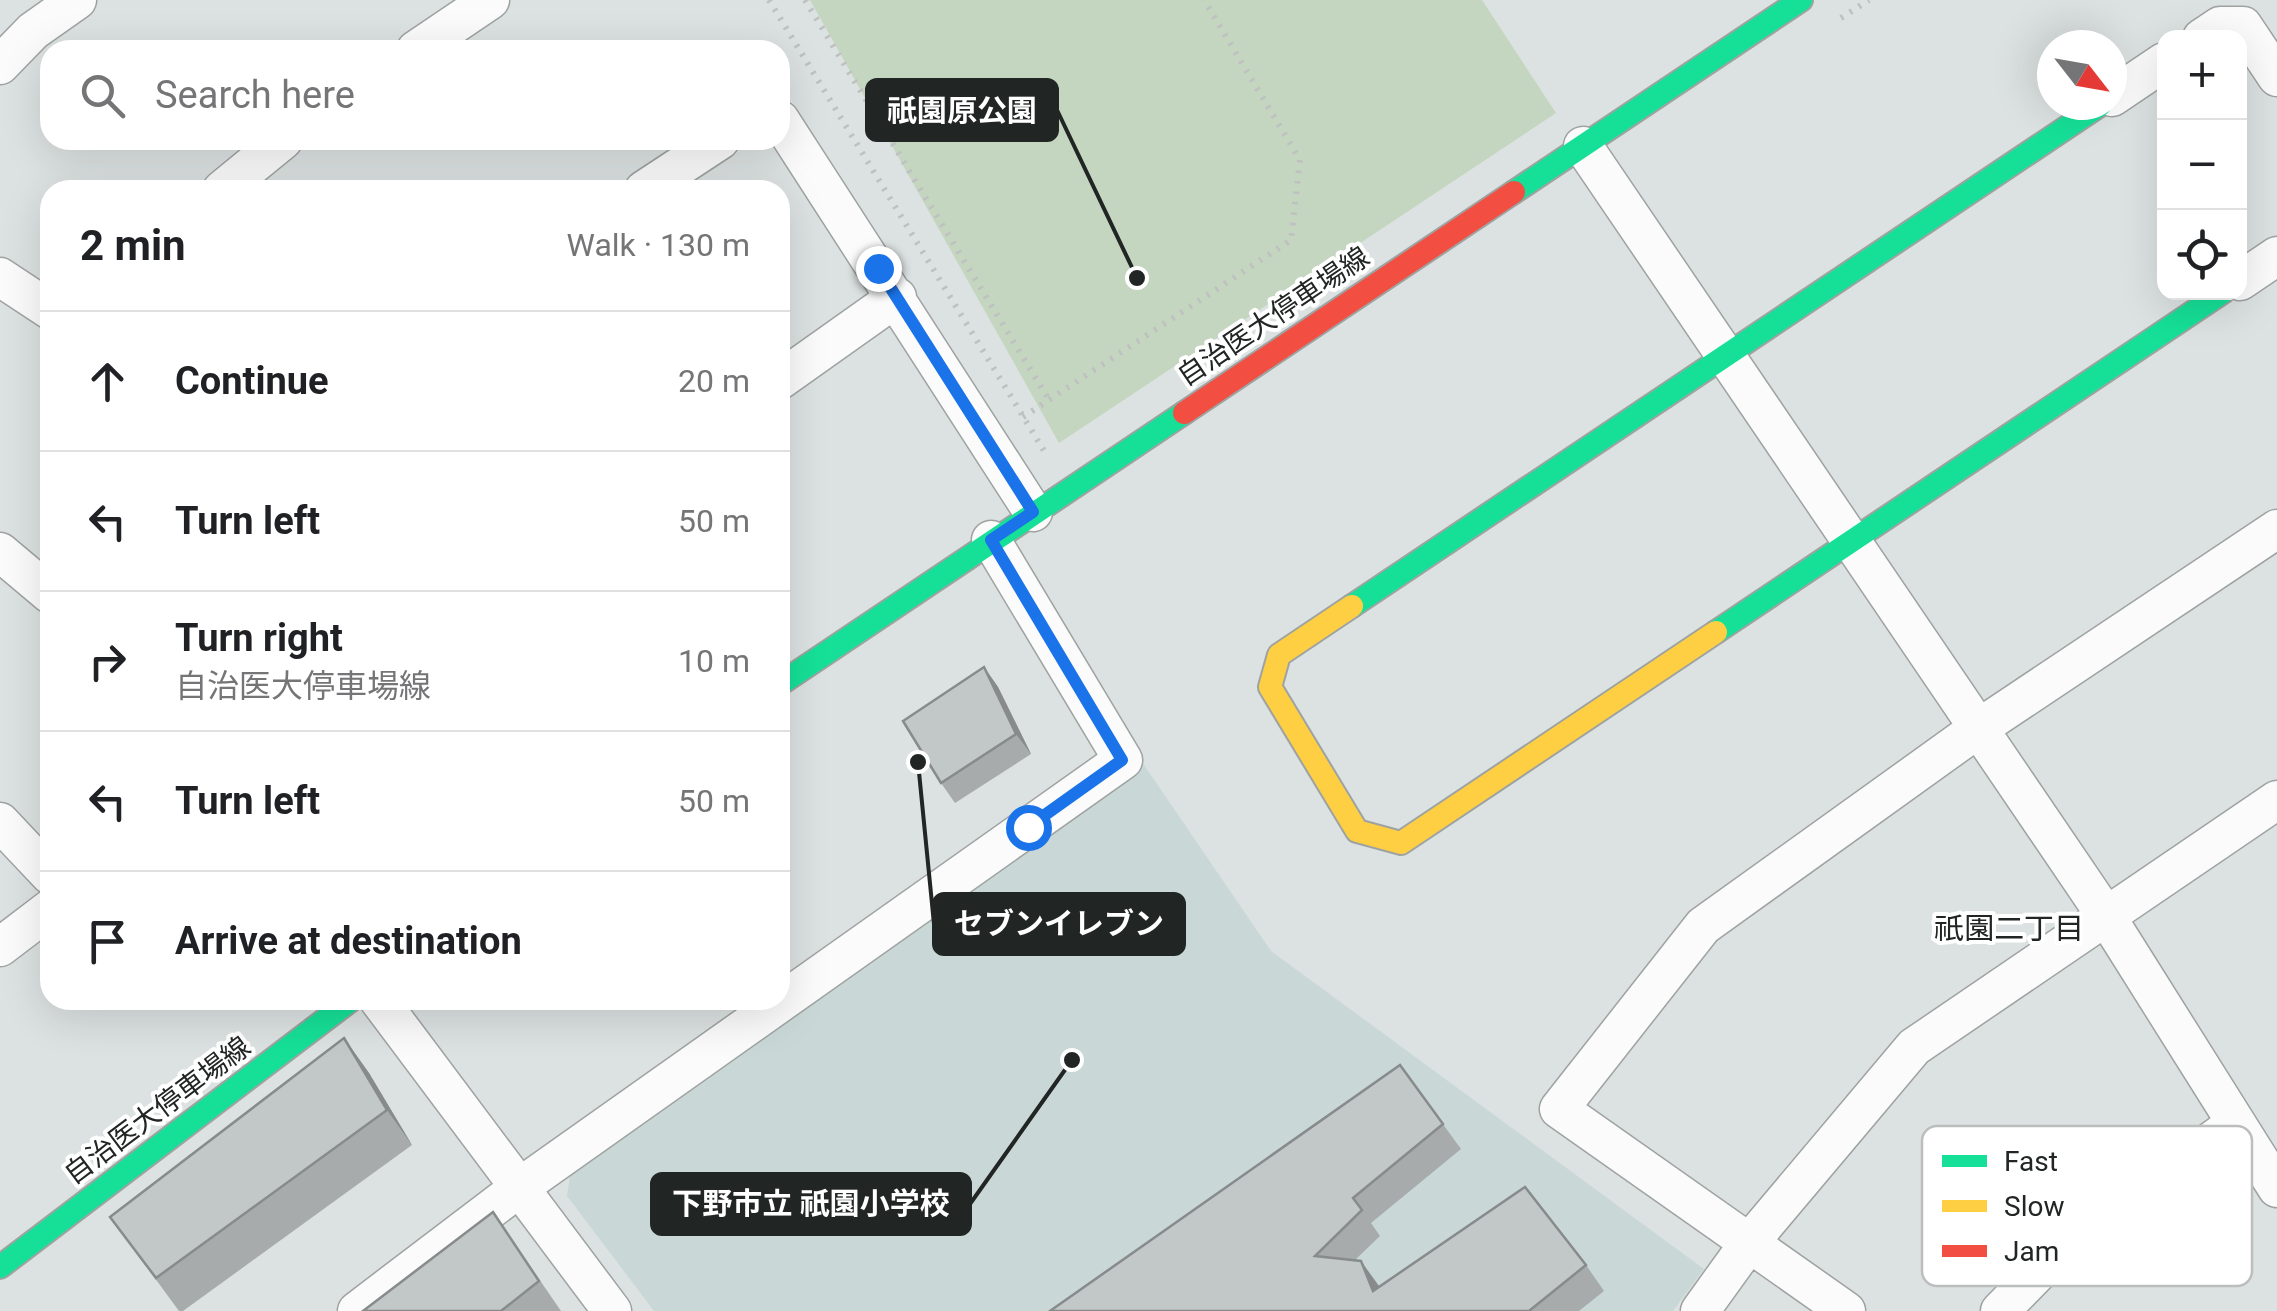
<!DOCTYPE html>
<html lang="en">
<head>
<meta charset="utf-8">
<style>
  :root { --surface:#fff; --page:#f2f2f2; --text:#202124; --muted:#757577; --line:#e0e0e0 }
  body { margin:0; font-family:Roboto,"Noto Sans JP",sans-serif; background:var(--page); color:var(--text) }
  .controls { position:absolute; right:30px; top:30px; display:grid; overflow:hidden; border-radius:20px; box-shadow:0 10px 40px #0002 }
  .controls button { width:90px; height:90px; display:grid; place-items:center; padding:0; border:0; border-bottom:2px solid var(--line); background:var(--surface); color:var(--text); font:50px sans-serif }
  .compass { position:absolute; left:2037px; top:30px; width:90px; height:90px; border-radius:50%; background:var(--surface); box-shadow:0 10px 40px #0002; rotate:121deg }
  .stop { position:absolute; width:30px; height:30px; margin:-22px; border:8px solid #1a73e8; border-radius:50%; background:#fff }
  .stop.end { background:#1a73e8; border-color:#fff; box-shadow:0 2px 10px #0008 }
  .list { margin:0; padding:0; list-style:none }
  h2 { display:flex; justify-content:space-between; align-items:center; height:130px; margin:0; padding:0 40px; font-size:42px }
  h2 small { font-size:32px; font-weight:400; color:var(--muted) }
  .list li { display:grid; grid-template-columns:65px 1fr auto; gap:30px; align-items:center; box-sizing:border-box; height:140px; padding:0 40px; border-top:2px solid var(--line) }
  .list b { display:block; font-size:38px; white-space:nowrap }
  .list p { margin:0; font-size:32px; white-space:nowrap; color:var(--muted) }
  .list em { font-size:32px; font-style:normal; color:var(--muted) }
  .icon { flex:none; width:55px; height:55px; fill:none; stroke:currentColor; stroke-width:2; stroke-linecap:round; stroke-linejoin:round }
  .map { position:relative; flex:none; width:2277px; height:1311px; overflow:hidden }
  .search { position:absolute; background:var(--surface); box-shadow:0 10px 40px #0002; left:40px; top:40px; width:750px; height:110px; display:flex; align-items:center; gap:25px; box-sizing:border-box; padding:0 35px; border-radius:30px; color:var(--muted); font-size:38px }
  .panel { position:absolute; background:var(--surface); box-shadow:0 10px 40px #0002; left:40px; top:180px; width:750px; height:830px; border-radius:30px }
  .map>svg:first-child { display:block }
  .built { fill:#c9d8d6 }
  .green { fill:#c4d5c0 }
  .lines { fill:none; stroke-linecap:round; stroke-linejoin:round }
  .street-casing { stroke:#9ea3a2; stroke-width:41 }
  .fast-casing { stroke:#9ea3a2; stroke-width:26 }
  .slow-casing { stroke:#9ea3a2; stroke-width:26 }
  .jam-casing { stroke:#9ea3a2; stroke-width:26 }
  .path { stroke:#bec1c0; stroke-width:6; stroke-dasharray:2.5 8; stroke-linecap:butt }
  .street { stroke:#fafbfa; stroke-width:38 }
  .fast { stroke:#16e098; stroke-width:22 }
  .slow { stroke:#ffcf43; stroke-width:22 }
  .jam { stroke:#f24e42; stroke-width:22 }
  .wall { fill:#a7abab }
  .shaded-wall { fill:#888b8b }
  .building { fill:#c2c7c7; stroke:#888b8b; stroke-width:2.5 }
  .route { stroke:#1a73e8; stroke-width:12 }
  .labels { text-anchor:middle; stroke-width:8; stroke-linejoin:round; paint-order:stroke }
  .street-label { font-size:28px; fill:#212524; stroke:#fff }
  .neighbourhood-label { font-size:30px; fill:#212524; stroke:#fff }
  .key { fill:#fff; stroke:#bcbebd; stroke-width:2.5 }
  .key-label { font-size:28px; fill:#212524 }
  .leader { fill:none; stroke:#212524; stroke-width:4 }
  .callout-dot { fill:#212524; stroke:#fff; stroke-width:4 }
  .callout { fill:#212524; stroke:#212524; stroke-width:4 }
  .callout-label { font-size:30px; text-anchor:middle; font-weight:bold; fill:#fff }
</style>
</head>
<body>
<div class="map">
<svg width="2277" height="1311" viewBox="0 0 2277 1311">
  <rect width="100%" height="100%" fill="#dce2e1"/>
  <path class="built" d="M1142,762L1271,951L1704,1269L1673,1311H654L567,1196L571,1169Z"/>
  <path class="green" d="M810,0H1482L1556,113L1059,443Z"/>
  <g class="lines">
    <g class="street-casing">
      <path id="street" d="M2202,38L2220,26H2243L2277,77
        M416,50L490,0
        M0,65L33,31L77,0
        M2112,97L2164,62
        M780,120L1033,512
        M1583,146L2106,916L2277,1188
        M222,190L283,140
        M644,190L720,140
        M0,277L50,310
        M2240,281L2277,256
        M780,380L897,297
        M0,552L50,594
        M0,822L50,875
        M0,947L50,909
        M379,1000L612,1311
        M357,1311L520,1187L1123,760L991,540
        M1700,1311L1749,1243L1914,1047L2277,800
        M1846,1311L1559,1109L1703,926L1976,730L2277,529
        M2000,1311L2048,1262L2236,1123"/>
    </g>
    <g class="fast-casing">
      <path id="fast" d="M1514,192L1801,0
        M1352,606L2100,105
        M1716,632L2223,292
        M780,684L1184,413
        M0,1267L351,1000"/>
    </g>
    <g class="slow-casing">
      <path id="slow" d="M1352,606L1279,655L1270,687L1357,831L1401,843L1716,632"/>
    </g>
    <g class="jam-casing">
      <path id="jam" d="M1184,413L1514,192"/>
    </g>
    <path class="path" d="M769,0L1046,454
      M805,0L1049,400
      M1841,18L1869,0
      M1023,417L1291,240L1300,160L1204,0"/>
    <use href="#street" class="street"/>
    <use href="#fast" class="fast"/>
    <use href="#slow" class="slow"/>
    <use href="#jam" class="jam"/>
  </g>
  <path class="wall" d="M984,667L998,687L1031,754L955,803L941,783Z
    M344,1038L369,1073L412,1145L183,1311H179L110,1217Z
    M1400,1065L1461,1149L1371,1223L1380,1236L1355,1260L1379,1287L1586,1265L1604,1291L1579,1311H1050Z
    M493,1212L561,1311H363Z"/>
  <path class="shaded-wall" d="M984,667L998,687L1031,754L1016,734Z
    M344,1038L369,1073L412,1145L387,1110Z
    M1361,1261L1379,1286L1373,1291Z"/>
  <path class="building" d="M984,667L1016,734L941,783L903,721Z
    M344,1038L387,1110L156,1278L110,1217Z
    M1400,1065L1443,1124L1353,1198L1362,1210L1315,1256L1361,1261L1373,1291L1525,1187L1586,1265L1529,1311H1050Z
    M493,1212L539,1281L501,1311H363Z"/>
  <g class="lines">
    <path class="route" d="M878,268L1033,512L991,540L1122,760L1028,827"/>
  </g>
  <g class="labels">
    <g class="street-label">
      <text transform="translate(1273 316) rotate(-34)" y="10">自治医大停車場線</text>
      <text transform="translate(157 1110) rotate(-37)" y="10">自治医大停車場線</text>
    </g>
    <g class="neighbourhood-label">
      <text x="2009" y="939">祇園二丁目</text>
    </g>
  </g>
  <rect x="1922" y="1126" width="330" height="160" rx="15" class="key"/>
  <rect x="1942" y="1155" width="45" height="12" fill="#16e098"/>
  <rect x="1942" y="1200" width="45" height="12" fill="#ffcf43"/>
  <rect x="1942" y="1245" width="45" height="12" fill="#f24e42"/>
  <g class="key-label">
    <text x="2004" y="1171">Fast</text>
    <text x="2004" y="1216">Slow</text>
    <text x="2004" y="1261">Jam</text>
  </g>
  <path class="leader" d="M1137 278L1057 110M918 762L934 924M1072 1060L970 1204"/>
  <g class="callout-dot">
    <circle cx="1137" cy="278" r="10"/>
    <circle cx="918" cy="762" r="10"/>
    <circle cx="1072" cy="1060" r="10"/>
  </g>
  <g class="callout">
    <rect x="867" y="80" width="190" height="60" rx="10"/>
    <rect x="934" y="894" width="250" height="60" rx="10"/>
    <rect x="652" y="1174" width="318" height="60" rx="10"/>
  </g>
  <g class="callout-label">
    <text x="962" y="121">祇園原公園</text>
    <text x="1059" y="934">セブンイレブン</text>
    <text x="811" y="1214">下野市立 祇園小学校</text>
  </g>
</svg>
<div class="controls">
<button>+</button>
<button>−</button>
<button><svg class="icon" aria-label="locate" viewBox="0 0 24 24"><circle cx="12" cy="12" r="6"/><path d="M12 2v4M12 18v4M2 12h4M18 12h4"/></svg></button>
</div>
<svg class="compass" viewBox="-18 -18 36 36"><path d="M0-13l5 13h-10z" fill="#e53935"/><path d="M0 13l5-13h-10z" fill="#757577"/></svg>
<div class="stop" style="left:1028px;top:827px"></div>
<div class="stop end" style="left:878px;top:268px"></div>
<div class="search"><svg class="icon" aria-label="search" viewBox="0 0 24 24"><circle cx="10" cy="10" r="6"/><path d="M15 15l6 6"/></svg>Search here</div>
<section class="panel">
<h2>2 min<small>Walk · 130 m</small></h2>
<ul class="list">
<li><svg class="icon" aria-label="ahead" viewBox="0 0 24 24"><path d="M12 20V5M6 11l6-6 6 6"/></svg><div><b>Continue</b></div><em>20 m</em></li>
<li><svg class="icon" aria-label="left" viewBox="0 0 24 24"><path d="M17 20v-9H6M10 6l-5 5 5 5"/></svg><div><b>Turn left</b></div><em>50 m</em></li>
<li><svg class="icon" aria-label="right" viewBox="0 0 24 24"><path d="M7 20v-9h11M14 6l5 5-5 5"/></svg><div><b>Turn right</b><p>自治医大停車場線</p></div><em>10 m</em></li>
<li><svg class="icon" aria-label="left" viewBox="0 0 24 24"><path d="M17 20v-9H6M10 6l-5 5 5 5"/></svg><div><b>Turn left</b></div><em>50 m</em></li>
<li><svg class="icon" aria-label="arrive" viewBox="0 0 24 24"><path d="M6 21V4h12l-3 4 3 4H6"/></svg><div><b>Arrive at destination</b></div></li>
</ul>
</section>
</div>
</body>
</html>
